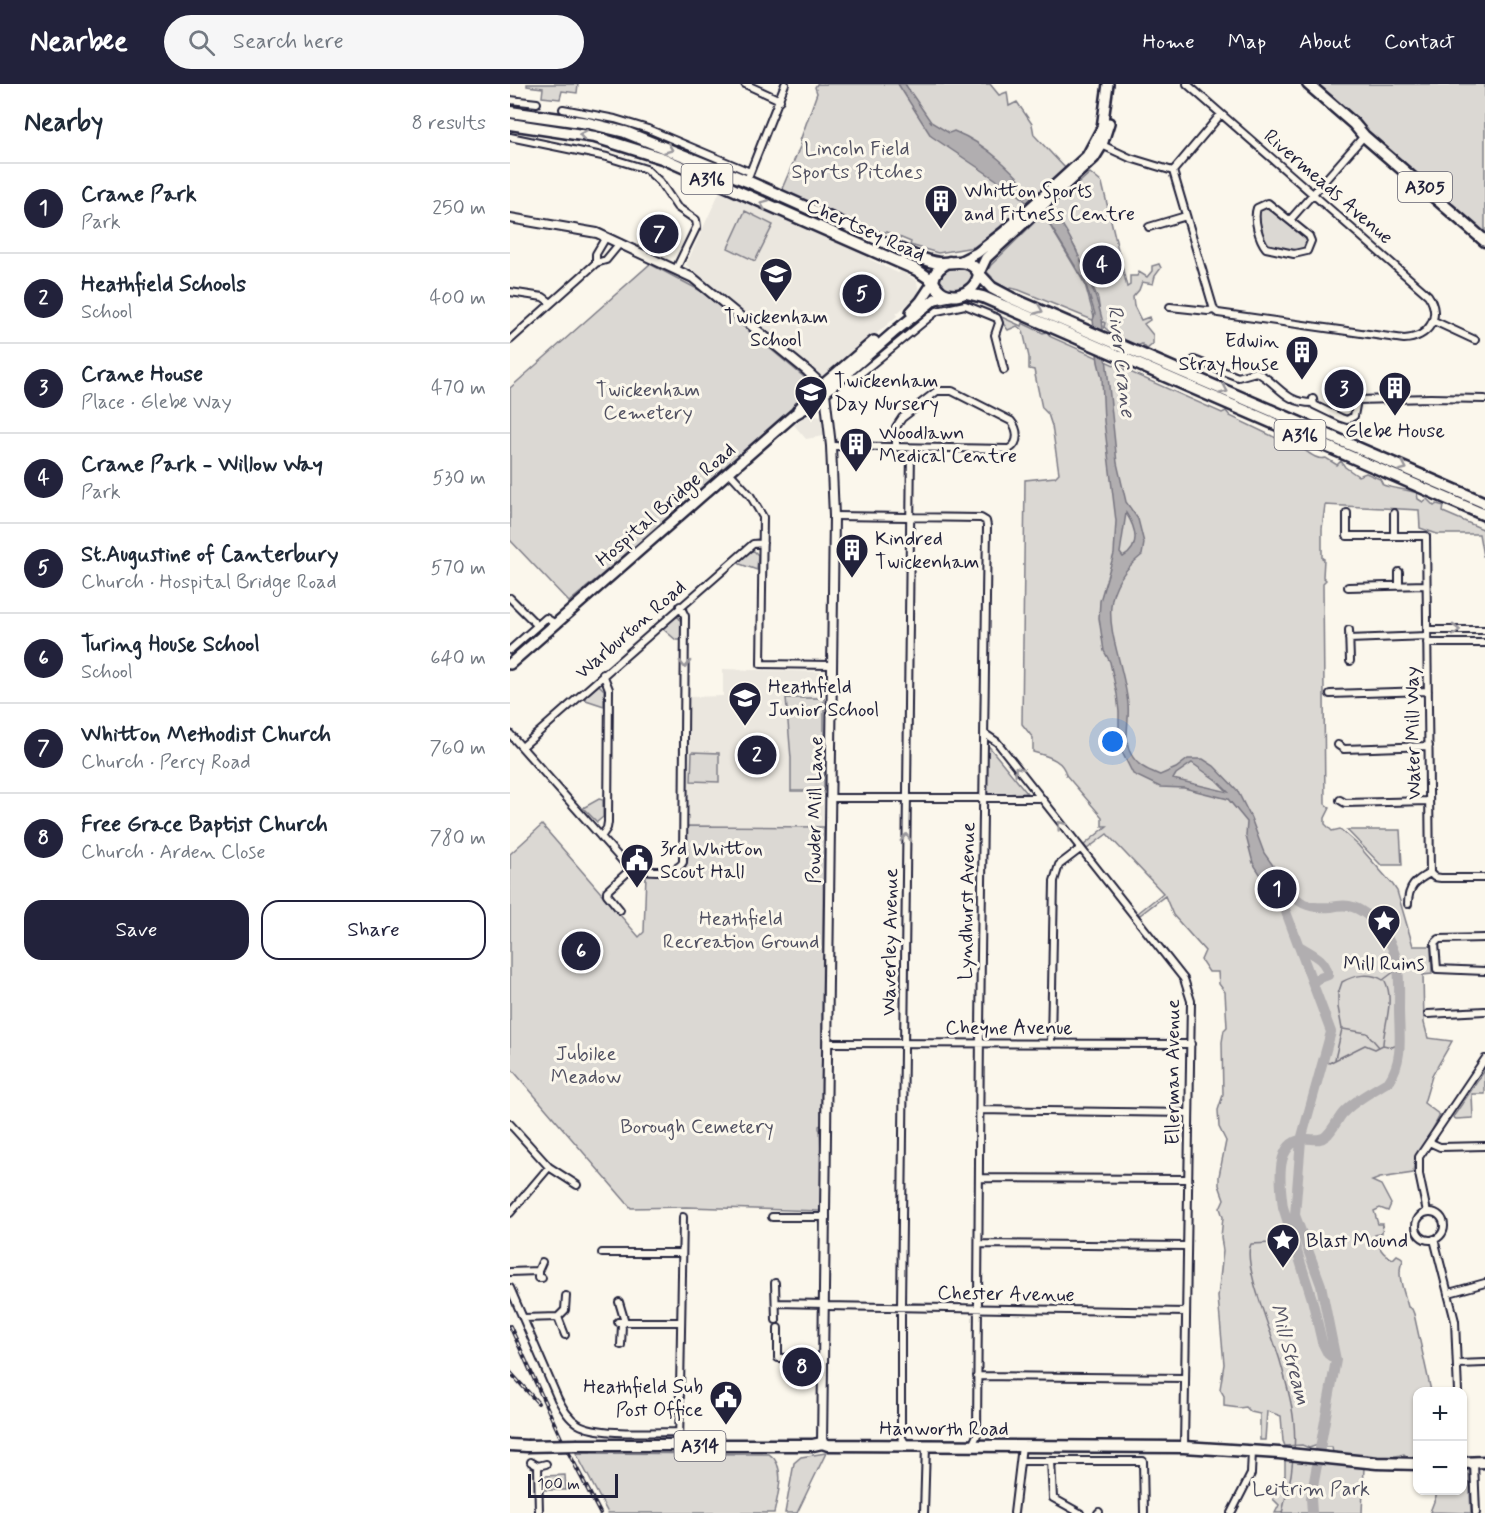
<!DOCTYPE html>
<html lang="en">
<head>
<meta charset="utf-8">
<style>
  :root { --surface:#fff; --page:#f6f6f7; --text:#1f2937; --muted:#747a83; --line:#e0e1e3; --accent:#22223b }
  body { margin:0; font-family:Mynerve,sans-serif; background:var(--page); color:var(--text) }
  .controls { position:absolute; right:18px; bottom:18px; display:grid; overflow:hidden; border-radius:12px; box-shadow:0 2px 4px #0004 }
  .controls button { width:54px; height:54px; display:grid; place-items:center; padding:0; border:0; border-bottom:2px solid var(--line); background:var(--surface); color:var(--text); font:30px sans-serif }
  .scale { position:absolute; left:18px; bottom:15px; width:90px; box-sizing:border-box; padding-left:6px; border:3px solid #22223b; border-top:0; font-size:16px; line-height:21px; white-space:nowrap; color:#22223b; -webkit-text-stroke:4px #fbf7ec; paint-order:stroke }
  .you { position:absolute; left:603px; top:658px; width:21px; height:21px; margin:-15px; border:4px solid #fff; border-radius:50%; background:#1a73e8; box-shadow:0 0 0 9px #1a73e833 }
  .badge { display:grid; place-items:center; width:39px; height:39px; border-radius:50%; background:var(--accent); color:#fff; font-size:20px; font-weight:700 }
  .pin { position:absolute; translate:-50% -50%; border:3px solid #fff; box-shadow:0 2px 6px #0006 }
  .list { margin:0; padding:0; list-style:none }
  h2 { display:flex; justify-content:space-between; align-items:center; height:78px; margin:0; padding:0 24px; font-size:26px }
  h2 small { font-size:20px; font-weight:400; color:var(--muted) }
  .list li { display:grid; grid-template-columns:39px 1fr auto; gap:18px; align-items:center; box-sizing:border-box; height:90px; padding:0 24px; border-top:2px solid var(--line) }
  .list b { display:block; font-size:22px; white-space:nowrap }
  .list p { margin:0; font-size:20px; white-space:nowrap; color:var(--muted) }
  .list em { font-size:20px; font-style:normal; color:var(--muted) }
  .actions { display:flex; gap:12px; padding:18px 24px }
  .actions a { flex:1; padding:14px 0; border:2px solid var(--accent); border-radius:18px; text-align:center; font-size:21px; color:var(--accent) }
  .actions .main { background:var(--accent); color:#fff }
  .icon { flex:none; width:33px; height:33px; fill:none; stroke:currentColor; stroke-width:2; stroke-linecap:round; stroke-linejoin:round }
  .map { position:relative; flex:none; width:975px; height:1429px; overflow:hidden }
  header { display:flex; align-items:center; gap:36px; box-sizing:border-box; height:84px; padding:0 30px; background:var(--accent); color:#fff }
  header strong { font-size:28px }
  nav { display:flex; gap:33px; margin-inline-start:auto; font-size:21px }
  .search { width:420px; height:54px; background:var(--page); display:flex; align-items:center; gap:15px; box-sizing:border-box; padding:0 21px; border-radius:33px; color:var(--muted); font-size:22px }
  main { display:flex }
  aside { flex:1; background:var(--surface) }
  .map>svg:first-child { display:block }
  .built { fill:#ebe7df }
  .green { fill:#dbd8d3; stroke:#7e7d87; stroke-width:1.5 }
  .water { fill:#b1aeb0; stroke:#787681; stroke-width:1.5; fill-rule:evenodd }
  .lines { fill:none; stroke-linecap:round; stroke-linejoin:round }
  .stream { stroke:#787681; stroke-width:1.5 }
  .river { stroke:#b1aeb0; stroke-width:10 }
  .minor-casing { stroke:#22223b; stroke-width:10 }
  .tertiary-casing { stroke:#22223b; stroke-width:12 }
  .secondary-casing { stroke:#22223b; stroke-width:14 }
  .primary-casing { stroke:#22223b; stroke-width:15 }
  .trunk-casing { stroke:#22223b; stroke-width:15 }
  .minor { stroke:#fbf7ec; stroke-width:6 }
  .tertiary { stroke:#fbf7ec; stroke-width:8 }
  .secondary { stroke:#fbf7ec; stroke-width:9 }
  .primary { stroke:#fbf7ec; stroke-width:10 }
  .trunk { stroke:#fbf7ec; stroke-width:10 }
  .rail-casing { stroke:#22223b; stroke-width:4 }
  .rail { stroke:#fbf7ec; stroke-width:1.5; stroke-dasharray:4.5; stroke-linecap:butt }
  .primary-bridge-casing { stroke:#22223b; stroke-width:15; stroke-linecap:butt }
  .primary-bridge { stroke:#fbf7ec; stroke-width:10 }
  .oneway { stroke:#99979c }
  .labels { text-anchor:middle; stroke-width:6; stroke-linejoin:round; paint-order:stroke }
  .shield { fill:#fbf7ec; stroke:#636270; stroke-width:1.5 }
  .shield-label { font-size:18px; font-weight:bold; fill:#22223b }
  .park-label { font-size:20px; fill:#505061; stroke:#fbf7ec }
  .street-label { font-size:20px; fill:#22223b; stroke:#fbf7ec }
  .poi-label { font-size:20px; fill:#22223b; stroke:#fbf7ec; text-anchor:start }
  .water-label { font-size:21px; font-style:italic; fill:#545364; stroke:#fbf7ec }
</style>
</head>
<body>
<header>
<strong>Nearbee</strong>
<div class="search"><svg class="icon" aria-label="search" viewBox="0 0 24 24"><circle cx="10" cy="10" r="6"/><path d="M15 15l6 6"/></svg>Search here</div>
<nav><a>Home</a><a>Map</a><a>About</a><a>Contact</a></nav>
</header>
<main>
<aside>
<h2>Nearby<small>8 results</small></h2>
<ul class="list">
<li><span class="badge">1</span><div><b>Crane Park</b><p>Park</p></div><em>250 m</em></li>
<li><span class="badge">2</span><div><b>Heathfield Schools</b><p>School</p></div><em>400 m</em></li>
<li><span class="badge">3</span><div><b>Crane House</b><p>Place · Glebe Way</p></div><em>470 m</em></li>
<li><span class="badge">4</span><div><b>Crane Park - Willow Way</b><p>Park</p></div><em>530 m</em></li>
<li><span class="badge">5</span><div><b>St.Augustine of Canterbury</b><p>Church · Hospital Bridge Road</p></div><em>570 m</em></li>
<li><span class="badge">6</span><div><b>Turing House School</b><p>School</p></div><em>640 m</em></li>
<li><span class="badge">7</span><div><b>Whitton Methodist Church</b><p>Church · Percy Road</p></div><em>760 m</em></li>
<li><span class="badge">8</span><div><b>Free Grace Baptist Church</b><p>Church · Arden Close</p></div><em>780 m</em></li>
</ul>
<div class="actions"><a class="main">Save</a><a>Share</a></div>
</aside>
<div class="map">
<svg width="975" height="1429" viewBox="0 0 975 1429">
  <rect width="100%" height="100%" fill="#fbf7ec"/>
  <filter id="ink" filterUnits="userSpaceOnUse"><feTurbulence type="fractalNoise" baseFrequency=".0167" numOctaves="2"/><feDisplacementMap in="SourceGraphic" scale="12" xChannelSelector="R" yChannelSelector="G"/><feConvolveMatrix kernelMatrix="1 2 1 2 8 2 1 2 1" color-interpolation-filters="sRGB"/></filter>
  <g filter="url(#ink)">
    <path class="built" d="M210,107L360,172L359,175L388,189L391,187L407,197L409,208L405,214L386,230L387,232L317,293H313L176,181Z
      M301,327L305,331L313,332L314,352L296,355L284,341Z
      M213,585L316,588L314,743L177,742L178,613L213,612Z"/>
    <path class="green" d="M17,0H68L67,9L52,7L50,15L32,13L33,4L17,2Z
      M307,0H480L489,11L497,8L499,22L507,18L522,40L524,51L557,86L529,111H526L491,142L464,163L428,169L400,161L401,158L377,148H371L271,107L292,58L290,57L307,9L305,3Z
      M803,0H975V151Z
      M580,89L592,99L617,203L620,201V192H627L629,188L637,193L642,187V182L649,180L651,184L645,192L643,200L632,198L629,206L623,213L624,222L631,236L639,233L640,236L634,240L643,251V260L637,265L632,260L625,263L604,252L594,243L595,239L591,237L588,215L581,198L580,199L563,170L567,167L550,139L537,125L548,111L553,113Z
      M758,119L799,152L800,163L784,170L753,160L746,127Z
      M235,127L263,141L245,177L218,164Z
      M533,130L575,200L585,237L509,206L501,204L498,205L486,198L482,199V193L477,188L481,181Z
      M140,180L191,207L300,298V308L120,467L59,518L0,456V304Z
      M443,183L457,186L464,192V197L453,205L435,204L428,197L432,188Z
      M472,224L511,242L512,239L533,249L537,248L541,253L712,329L716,327L720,332L783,362L787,361C796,366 805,377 816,374L827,381L831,377L835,383L848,392L856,389L870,395L873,401C884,405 895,405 907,409L908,415L913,418L917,415L924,422L927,420L934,422L933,428L975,446V472H973L969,450H927L910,444L909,426L815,421L812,445V474L814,475L813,493L816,496L813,499L815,720L820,724L815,734V740L822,747L830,745L848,761L883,801L887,807L903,862H921L922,890L913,891L914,939L918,954L942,957L922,992L914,1019L930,1031L912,1065L905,1073L903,1089L870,1094L862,1097L871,1101L881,1120L878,1127L870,1124L864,1127L868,1140H873L872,1149L865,1151C869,1163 871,1170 883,1175L887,1171L891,1173L893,1177C885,1188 895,1210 898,1223L902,1225L904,1230L921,1307L908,1308L907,1376H901L894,1370C872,1377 846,1371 823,1369L822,1363H815L808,1361L799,1364L792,1361L775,1362L773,1357L771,1332L757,1327L755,1356H750V1330L741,1328L736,1323L729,1324L714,1322V1312L710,1305L714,1280L708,1213L713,1167L711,1153L713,1133L710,1124L714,1115L709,1101V1092L716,1057L709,1043L708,1026L713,1011L712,958L714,946L717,943L715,908L709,900L708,888H699L691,876L695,867L663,831L655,812L630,831L628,829L653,809L597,750L577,765L574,761L597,742H592V733L556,691C553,675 536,672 523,668V654L512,640L515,396L545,393L549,389L542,342L538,330L532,324L524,286L519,285V273L513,247L507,242L498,246L489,234L470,225Z
      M244,467L248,471L247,486L230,480L227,477L237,468Z
      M168,532L171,538V556H166L152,544Z
      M89,601L94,606V622L76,616L74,613Z
      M276,614H314V707H281V674Z
      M476,659L517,709L475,711Z
      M182,668L209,669V698L181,697Z
      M89,715L93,716V733L87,738L73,724Z
      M32,741L129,853L134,848L136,790C185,790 178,788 177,742L314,743L311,1041L309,1042V1045L310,1046L312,1093L310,1127L176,1123L121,1124L0,983V770Z
      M837,746H890L892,781H871Z
      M975,986V1010H962L963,1034L946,1035L943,1033Z
      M66,1369L259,1370C277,1382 268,1411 264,1429H98Z
      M316,1369L287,1429H275L284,1379L291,1373Z
      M775,1374L795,1378L854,1383L852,1429H765L769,1421L763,1415L775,1391Z
      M953,1386L959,1387L961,1429L920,1428L928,1407L952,1406Z
      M55,1391L56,1406H34V1392Z"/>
    <path class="water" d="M388,0H395L421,38L439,49L444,47C484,63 510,96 538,126C557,134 587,213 592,235L607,379L616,418L628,435L634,459L632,471C575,516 612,562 618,620C620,636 613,655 621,670C627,682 638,686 650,691L666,684L678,675H693L704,682L727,706L741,734L754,769L784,811L768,820L765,813L743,779L736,752L737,738L718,715L674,704L650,703L623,690L612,668L609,651V628L607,610L600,578L594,567L589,534L590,517L604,470L606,437L594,337L592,294L588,278L583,236L585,230L575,198L540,141L509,111L421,52ZM616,429C626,444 631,463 613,473L610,469ZM682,679L706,696L718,708L663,695L666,690Z"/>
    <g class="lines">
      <path class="stream" d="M833,945L857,949L869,963
        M873,960C874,941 885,916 875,897
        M825,975L832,945L828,923V910L832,898C844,891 861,888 873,896L889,884
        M816,977L819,979L855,961L865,965L873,961L882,963L890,960
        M781,1152L762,1159L741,1160C731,1179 765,1256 771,1280C779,1308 787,1337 784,1366
        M772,1429L781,1391L783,1374"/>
      <path class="river" d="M773,802C789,819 796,825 821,823C826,822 834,821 839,822C853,825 864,836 872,846C892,873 889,893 889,925C889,950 894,975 879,997C863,1007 845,1016 833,1029C827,1036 823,1046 816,1052C809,1058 802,1054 794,1055C764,1059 770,1100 773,1123L802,1215L812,1258L818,1270L826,1276
        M767,804L821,948L791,1056L785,1131L811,1201L826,1276L801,1414L802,1429
        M789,862C802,870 816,875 818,891L802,897"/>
      <g class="minor-casing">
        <path id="minor" d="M235,0L270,16
          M0,16L27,19
          M53,25L105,35L138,45L240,88
          M0,53L97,73L136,85L150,98L167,123L186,136L187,142L166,185
          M592,61L620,74L663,87
          M663,87L704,226
          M663,87L711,30
          M239,91L275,0
          M758,119L799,152L801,157L797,167L784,170L756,164C749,155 743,135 747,124Z
          M780,136L854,52
          M639,143L676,132
          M86,179V170L96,153
          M0,208L33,213L41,219
          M660,223L698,227L704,226L708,229L894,255C918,254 933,233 918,211L677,0
          M924,237L965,256
          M0,256L86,179L96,176L110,159
          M684,276L728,293L746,288C768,298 773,319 803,319
          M335,292L345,294L427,227L455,221L487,234L489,239L485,251L494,286
          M803,315L804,321L831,334L837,336L844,332L847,316L920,314L975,315
          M321,362L499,365C510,359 508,345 501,337L442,307H427L392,334L386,343V363
          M219,388L240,411L253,433L251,580L322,581
          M837,429V452H916L920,789L924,793L931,794H975
          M884,429V451
          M324,432L471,434L476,437L477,442L470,943L467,1351L462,1362
          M889,501V488
          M838,503L916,501
          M0,514L27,541
          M839,546L840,577
          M917,546H975
          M839,555L917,552
          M917,559H975
          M0,566L36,534L46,540
          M820,610L918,607
          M0,650L116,781C128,788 166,791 173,778L175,532L170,522
          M475,650L487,658L674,895L681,917L674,1363
          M828,661L834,665L919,662
          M12,663L243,460L253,459
          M321,714H530
          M830,716L835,719L919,717
          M91,753L97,744L98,738L99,605L93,590
          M898,820C898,803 905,797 920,789
          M110,826L97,810V807L122,784
          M975,854L929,855L925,859L927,885L975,887
          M918,930L975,927
          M318,959L681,960
          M541,960L544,797L549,781L570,765
          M470,1026L679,1029
          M0,1040L39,1083L67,1101
          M919,1058L930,1063L975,1062
          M469,1094L678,1095
          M906 1142a14 14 0 1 1 28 0a14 14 0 1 1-28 0Z
          M917,1128L909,1090V1073L975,975
          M0,1129L39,1083
          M262,1133H316
          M924,1155L945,1237L948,1308
          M469,1160L677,1162
          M92,1169H172
          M28,1187L32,1178
          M0,1188L28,1187V1194H32
          M265,1199L266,1236
          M0,1204L48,1315C53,1324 58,1334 68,1340C88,1352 143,1348 169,1348
          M939,1209L975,1199
          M109,1218L115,1238H171
          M266,1219L315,1220
          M315,1222L676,1228
          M48,1233L55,1251
          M13,1234L48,1233L55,1226L56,1212
          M108,1238H115L112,1241L111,1261
          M268,1244V1274L314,1273
          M947,1280L975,1279
          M467,1292L675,1294
          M396,1361L391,1352V1222L401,364
          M169,1362L173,1133
          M511,1377H633L634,1429
          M541,1377L543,1414L570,1429
          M21,1378L28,1382L36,1380
          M964,1379L966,1429
          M28,1382L29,1429
          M414,1429L416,1362
          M504,1429L512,1362
          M588,1429L589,1428
          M721,1429L741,1390L742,1367"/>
      </g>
      <g class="tertiary-casing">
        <path id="tertiary" d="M0,134L87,149L183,194L297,287L312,301L315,309L321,362L324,432L312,1359"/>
      </g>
      <g class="secondary-casing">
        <path id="secondary" d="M449,178L467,169L494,148L577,72L592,44L598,0
          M469,189L476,174L584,74L592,61L599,39
          M401,228L411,217L423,199
          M288,326L301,311L364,257
          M0,580L285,330L299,322L383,249L425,215L440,212"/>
      </g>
      <g class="primary-casing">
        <path id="primary" d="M798,0L844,40L854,52L975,157
          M0,1361L17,1362
          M68,1361H303L312,1359L318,1361L674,1363L769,1369L867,1379L908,1380
          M952,1379L975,1378"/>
      </g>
      <g class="trunk-casing">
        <path id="trunk" d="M0,28L78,39L115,48L237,97L405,172C413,175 420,178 429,179C445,179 461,173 469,190C465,213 433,221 423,197C425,187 430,182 439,178
          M0,40L85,53L152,74L391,179L407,186L423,197
          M469,190L482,204L501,214L975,419
          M456,209L473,213L975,431"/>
      </g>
      <use href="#minor" class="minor"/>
      <use href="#tertiary" class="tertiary"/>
      <use href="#secondary" class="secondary"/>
      <use href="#primary" class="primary"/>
      <use href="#trunk" class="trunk"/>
      <g class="rail-casing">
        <path id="rail" d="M0,1242L51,1354L90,1429
          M0,1288L28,1319"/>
      </g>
      <use href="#rail" class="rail"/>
      <g class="primary-bridge-casing">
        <path id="primary-bridge" d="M17,1362L68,1361"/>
      </g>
      <use href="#primary-bridge" class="primary-bridge"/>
    </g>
    <defs><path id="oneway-chevron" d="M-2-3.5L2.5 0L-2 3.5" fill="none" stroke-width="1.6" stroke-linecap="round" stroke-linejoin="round" transform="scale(1.5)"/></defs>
    <g class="oneway">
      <use href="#oneway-chevron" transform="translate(73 51) rotate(-171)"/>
      <use href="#oneway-chevron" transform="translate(159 65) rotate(22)"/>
      <use href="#oneway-chevron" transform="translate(254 120) rotate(-157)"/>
      <use href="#oneway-chevron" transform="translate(529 226) rotate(23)"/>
      <use href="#oneway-chevron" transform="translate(714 306) rotate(24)"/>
      <use href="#oneway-chevron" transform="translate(893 383) rotate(24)"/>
      <use href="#oneway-chevron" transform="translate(946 546) rotate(-1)"/>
      <use href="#oneway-chevron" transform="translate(175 580) rotate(90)"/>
      <use href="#oneway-chevron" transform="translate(508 686) rotate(-128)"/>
      <use href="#oneway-chevron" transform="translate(551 741) rotate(-127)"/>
      <use href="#oneway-chevron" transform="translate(396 754) rotate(-89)"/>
    </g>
  </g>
  <defs>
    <g id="building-pin" transform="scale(1.725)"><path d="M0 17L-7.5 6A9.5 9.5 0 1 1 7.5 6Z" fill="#22223b" stroke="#fbf7ec"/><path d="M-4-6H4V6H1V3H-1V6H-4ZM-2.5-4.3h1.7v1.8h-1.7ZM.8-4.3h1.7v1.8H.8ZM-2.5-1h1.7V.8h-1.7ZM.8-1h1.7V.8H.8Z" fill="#fff"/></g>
    <g id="school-pin" transform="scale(1.725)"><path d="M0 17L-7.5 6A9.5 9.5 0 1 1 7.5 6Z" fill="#22223b" stroke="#fbf7ec"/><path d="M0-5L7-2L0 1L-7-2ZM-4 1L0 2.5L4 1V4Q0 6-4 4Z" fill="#fff"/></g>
    <g id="civic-pin" transform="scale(1.725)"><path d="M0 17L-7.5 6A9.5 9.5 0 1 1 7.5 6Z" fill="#22223b" stroke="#fbf7ec"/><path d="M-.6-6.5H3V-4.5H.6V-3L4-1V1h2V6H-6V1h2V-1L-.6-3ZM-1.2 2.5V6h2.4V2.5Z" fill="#fff"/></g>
    <g id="sight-pin" transform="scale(1.725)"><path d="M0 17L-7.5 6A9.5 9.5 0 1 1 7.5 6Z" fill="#22223b" stroke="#fbf7ec"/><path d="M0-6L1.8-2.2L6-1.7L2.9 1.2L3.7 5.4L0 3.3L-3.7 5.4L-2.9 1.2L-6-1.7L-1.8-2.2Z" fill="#fff"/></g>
  </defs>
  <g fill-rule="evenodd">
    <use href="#building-pin" x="431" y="117"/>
    <use href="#school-pin" x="266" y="190"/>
    <use href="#building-pin" x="792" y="268"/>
    <use href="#building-pin" x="885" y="304"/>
    <use href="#school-pin" x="301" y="308"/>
    <use href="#building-pin" x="346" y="360"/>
    <use href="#building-pin" x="342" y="466"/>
    <use href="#school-pin" x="235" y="614"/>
    <use href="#civic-pin" x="127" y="776"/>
    <use href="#sight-pin" x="874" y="837"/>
    <use href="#sight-pin" x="773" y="1156"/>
    <use href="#civic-pin" x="216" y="1313"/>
  </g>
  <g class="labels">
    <g class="shield">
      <rect x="171.5" y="80" width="51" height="30" rx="4.5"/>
      <rect x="888" y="88" width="54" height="30" rx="4.5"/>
      <rect x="764.5" y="336" width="51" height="30" rx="4.5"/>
      <rect x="164.5" y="1347" width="51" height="30" rx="4.5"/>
    </g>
    <g class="shield-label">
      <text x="197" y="101">A316</text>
      <text x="915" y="109">A305</text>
      <text x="790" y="357">A316</text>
      <text x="190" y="1368">A314</text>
    </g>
    <g class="park-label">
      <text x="347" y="71">Lincoln Field<tspan x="347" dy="23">Sports Pitches</tspan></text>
      <text x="138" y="312">Twickenham<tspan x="138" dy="23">Cemetery</tspan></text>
      <text x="231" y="841">Heathfield<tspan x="231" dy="23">Recreation Ground</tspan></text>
      <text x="76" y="976">Jubilee<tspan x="76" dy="23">Meadow</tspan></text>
      <text x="187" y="1049">Borough Cemetery</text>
      <text x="801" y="1411">Leitrim Park</text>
    </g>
    <g class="street-label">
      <text transform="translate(819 102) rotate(41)" y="7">Rivermeads Avenue</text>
      <text transform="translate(356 145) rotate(24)" y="7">Chertsey Road</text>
      <text transform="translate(155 420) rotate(-41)" y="7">Hospital Bridge Road</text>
      <text transform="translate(120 545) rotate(-41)" y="7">Warburton Road</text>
      <text transform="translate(902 649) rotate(-91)" y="7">Water Mill Way</text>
      <text transform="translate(304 726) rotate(-89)" y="7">Powder Mill Lane</text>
      <text transform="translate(456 817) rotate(-89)" y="7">Lyndhurst Avenue</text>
      <text transform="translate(379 858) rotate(-89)" y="7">Waverley Avenue</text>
      <text x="499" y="950">Cheyne Avenue</text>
      <text transform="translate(662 988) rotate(-90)" y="7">Ellerman Avenue</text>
      <text transform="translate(496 1209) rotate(1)" y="7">Chester Avenue</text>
      <text x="434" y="1351">Hanworth Road</text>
    </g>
    <g class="poi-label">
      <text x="454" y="113">Whitton Sports<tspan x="454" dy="23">and Fitness Centre</tspan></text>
      <text x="266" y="239" text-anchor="middle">Twickenham<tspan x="266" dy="23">School</tspan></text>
      <text x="769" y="263" text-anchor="end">Edwin<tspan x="769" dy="23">Stray House</tspan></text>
      <text x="324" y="303">Twickenham<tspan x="324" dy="23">Day Nursery</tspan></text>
      <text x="885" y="353" text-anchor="middle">Glebe House</text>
      <text x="369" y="355">Woodlawn<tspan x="369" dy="23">Medical Centre</tspan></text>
      <text x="365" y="461">Kindred<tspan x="365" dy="23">Twickenham</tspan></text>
      <text x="258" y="609">Heathfield<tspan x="258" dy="23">Junior School</tspan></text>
      <text x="150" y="771">3rd Whitton<tspan x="150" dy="23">Scout Hall</tspan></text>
      <text x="874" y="886" text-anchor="middle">Mill Ruins</text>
      <text x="796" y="1163">Blast Mound</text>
      <text x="193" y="1309" text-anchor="end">Heathfield Sub<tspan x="193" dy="23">Post Office</tspan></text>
    </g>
    <g class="water-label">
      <text transform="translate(612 277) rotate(83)" y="7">River Crane</text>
      <text transform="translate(781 1270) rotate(75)" y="7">Mill Stream</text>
    </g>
  </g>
</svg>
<div class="controls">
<button>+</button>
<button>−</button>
</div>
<div class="scale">100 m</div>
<div class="you"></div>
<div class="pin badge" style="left:767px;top:805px">1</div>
<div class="pin badge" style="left:247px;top:671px">2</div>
<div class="pin badge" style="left:834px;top:305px">3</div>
<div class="pin badge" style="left:592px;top:181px">4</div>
<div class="pin badge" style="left:352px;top:210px">5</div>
<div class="pin badge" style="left:71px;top:867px">6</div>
<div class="pin badge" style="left:149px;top:150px">7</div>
<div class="pin badge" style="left:292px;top:1283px">8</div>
</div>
</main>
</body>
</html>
